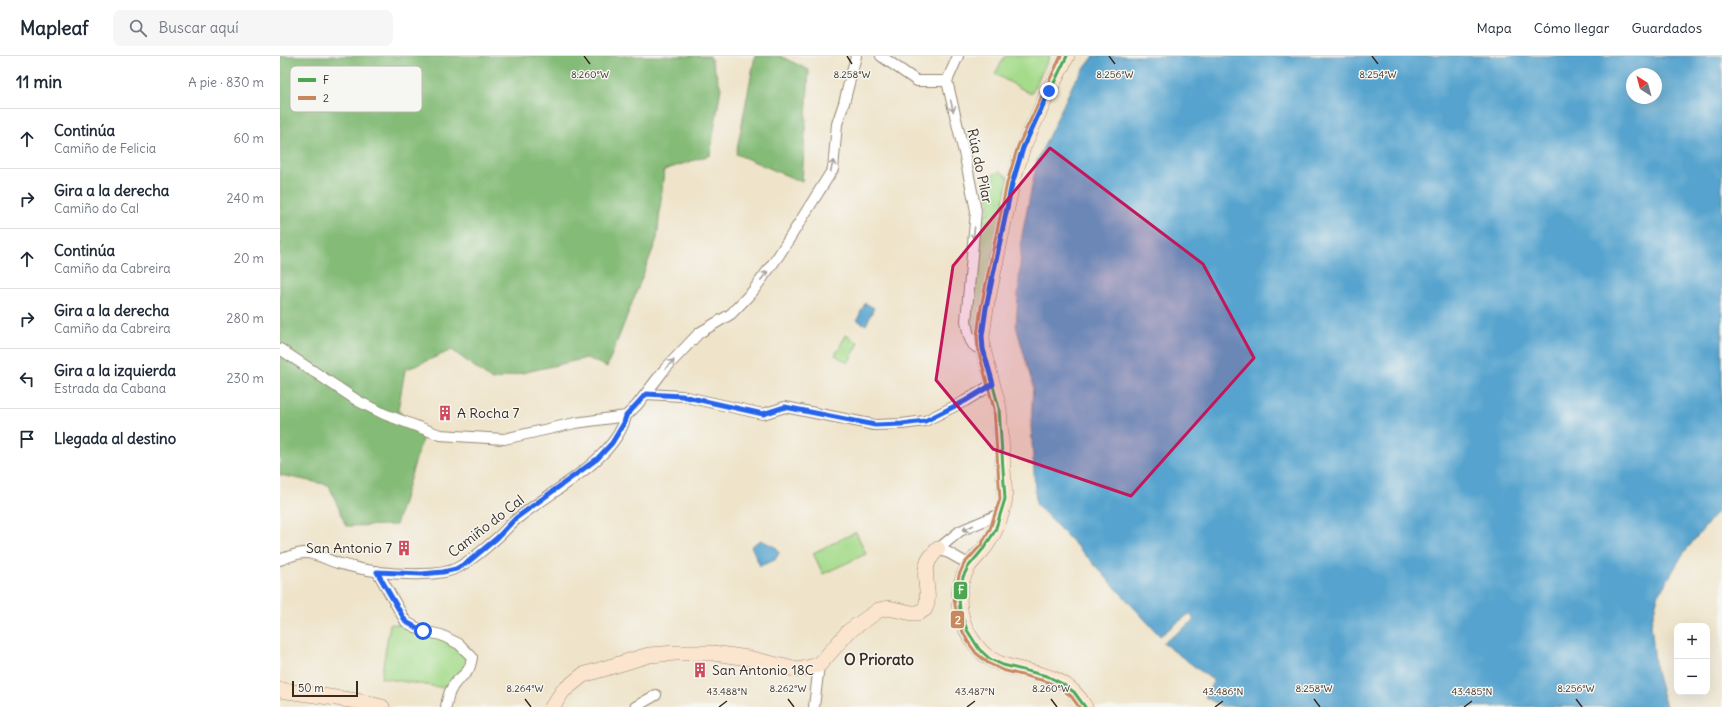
<!DOCTYPE html>
<html lang="es">
<head>
<meta charset="utf-8">
<style>
  :root { --surface:#fff; --page:#f6f6f7; --text:#1f2937; --muted:#747a83; --line:#e0e1e3 }
  body { margin:0; font-family:Delius,sans-serif; background:var(--page); color:var(--text) }
  .controls { position:absolute; right:12px; bottom:12px; display:grid; overflow:hidden; border-radius:8px; box-shadow:0 4px 16px #0002 }
  .controls button { width:36px; height:36px; display:grid; place-items:center; padding:0; border:0; border-bottom:1px solid var(--line); background:var(--surface); color:var(--text); font:20px sans-serif }
  .compass { position:absolute; left:1346px; top:12px; width:36px; height:36px; border-radius:50%; background:var(--surface); box-shadow:0 4px 16px #0002; rotate:324deg }
  .scale { position:absolute; left:12px; bottom:10px; width:66px; box-sizing:border-box; padding-left:4px; border:2px solid #3b2a1e; border-top:0; font-size:11px; line-height:14px; white-space:nowrap; color:#3b2a1e; -webkit-text-stroke:3px #f6f6f2; paint-order:stroke }
  .stop { position:absolute; width:12px; height:12px; margin:-9px; border:3px solid #2563eb; border-radius:50%; background:#fff }
  .stop.end { background:#2563eb; border-color:#fff; box-shadow:0 1px 4px #0008 }
  .list { margin:0; padding:0; list-style:none }
  h2 { display:flex; justify-content:space-between; align-items:center; height:52px; margin:0; padding:0 16px; font-size:17px }
  h2 small { font-size:13px; font-weight:400; color:var(--muted) }
  .list li { display:grid; grid-template-columns:26px 1fr auto; gap:12px; align-items:center; box-sizing:border-box; height:60px; padding:0 16px; border-top:1px solid var(--line) }
  .list b { display:block; font-size:15px; white-space:nowrap }
  .list p { margin:0; font-size:13px; white-space:nowrap; color:var(--muted) }
  .list em { font-size:13px; font-style:normal; color:var(--muted) }
  .icon { flex:none; width:22px; height:22px; fill:none; stroke:currentColor; stroke-width:2; stroke-linecap:round; stroke-linejoin:round }
  .map { position:relative; flex:none; width:1442px; height:651px; overflow:hidden }
  header { display:flex; align-items:center; gap:24px; box-sizing:border-box; height:56px; padding:0 20px; background:var(--surface); border-bottom:1px solid var(--line) }
  header strong { font-size:19px }
  nav { display:flex; gap:22px; margin-inline-start:auto; font-size:14px }
  .search { width:280px; height:36px; background:var(--page); display:flex; align-items:center; gap:10px; box-sizing:border-box; padding:0 14px; border-radius:8px; color:var(--muted); font-size:15px }
  main { display:flex }
  aside { flex:1; background:var(--surface) }
  .map>svg:first-child { display:block }
  .green { fill:#a5db8b; stroke:#708254 }
  .forest { fill:#84bb77; stroke:#60724a }
  .water { fill:#54a3ce; stroke:#486676; fill-rule:evenodd }
  .lines { fill:none; stroke-linecap:round; stroke-linejoin:round }
  .street-casing { stroke:#958774; stroke-width:12 }
  .secondary-casing { stroke:#958774; stroke-width:16 }
  .street { stroke:#fff; stroke-width:10 }
  .secondary { stroke:#fce5cf; stroke-width:15 }
  .bus-1-casing { stroke:#f6f6f2; stroke-width:6 }
  .bus-2-casing { stroke:#f6f6f2; stroke-width:6 }
  .bus-1 { stroke:#4fa651; stroke-width:3 }
  .bus-2 { stroke:#c7885b; stroke-width:3 }
  .oneway { stroke:#a79f9a }
  .route { stroke:#2563eb; stroke-width:5 }
  .marked { fill:#c2185b; fill-opacity:0.2; stroke:#c2185b; stroke-width:3; stroke-linejoin:round }
  .ticks { fill:none; stroke:#3b2a1e; stroke-width:1.5 }
  .labels { text-anchor:middle; stroke-width:3; stroke-linejoin:round; paint-order:stroke }
  .street-label { font-size:14px; fill:#3b2a1e; stroke:#f6f6f2 }
  .poi-label { font-size:14px; fill:#3b2a1e; stroke:#f6f6f2; text-anchor:start }
  .neighbourhood-label { font-size:15px; font-weight:bold; fill:#3b2a1e; stroke:#f6f6f2 }
  .key { fill:#f6f6f2; stroke:#beb9b2; stroke-width:1 }
  .key-label { font-size:11px; fill:#3b2a1e }
  .ticks-label { font-size:10px; text-anchor:middle; fill:#3b2a1e; stroke:#f6f6f2; stroke-width:3; stroke-linejoin:round; paint-order:stroke }
  .line-badge { stroke:#f6f6f2; stroke-width:1.5 }
  .badge-label { font-size:11px; text-anchor:middle; font-weight:bold; fill:#fff }
</style>
</head>
<body>
<header>
<strong>Mapleaf</strong>
<div class="search"><svg class="icon" aria-label="search" viewBox="0 0 24 24"><circle cx="10" cy="10" r="6"/><path d="M15 15l6 6"/></svg>Buscar aquí</div>
<nav><a>Mapa</a><a>Cómo llegar</a><a>Guardados</a></nav>
</header>
<main>
<aside>
<h2>11 min<small>A pie · 830 m</small></h2>
<ul class="list">
<li><svg class="icon" aria-label="ahead" viewBox="0 0 24 24"><path d="M12 20V5M6 11l6-6 6 6"/></svg><div><b>Continúa</b><p>Camiño de Felicia</p></div><em>60 m</em></li>
<li><svg class="icon" aria-label="right" viewBox="0 0 24 24"><path d="M7 20v-9h11M14 6l5 5-5 5"/></svg><div><b>Gira a la derecha</b><p>Camiño do Cal</p></div><em>240 m</em></li>
<li><svg class="icon" aria-label="ahead" viewBox="0 0 24 24"><path d="M12 20V5M6 11l6-6 6 6"/></svg><div><b>Continúa</b><p>Camiño da Cabreira</p></div><em>20 m</em></li>
<li><svg class="icon" aria-label="right" viewBox="0 0 24 24"><path d="M7 20v-9h11M14 6l5 5-5 5"/></svg><div><b>Gira a la derecha</b><p>Camiño da Cabreira</p></div><em>280 m</em></li>
<li><svg class="icon" aria-label="left" viewBox="0 0 24 24"><path d="M17 20v-9H6M10 6l-5 5 5 5"/></svg><div><b>Gira a la izquierda</b><p>Estrada da Cabana</p></div><em>230 m</em></li>
<li><svg class="icon" aria-label="arrive" viewBox="0 0 24 24"><path d="M6 21V4h12l-3 4 3 4H6"/></svg><div><b>Llegada al destino</b></div></li>
</ul>
</aside>
<div class="map">
<svg width="1442" height="651" viewBox="0 0 1442 651">
  <rect width="100%" height="100%" fill="#f6f6f2"/>
  <filter id="ink" filterUnits="userSpaceOnUse"><feTurbulence type="fractalNoise" baseFrequency=".025" numOctaves="2"/><feDisplacementMap in="SourceGraphic" scale="8" xChannelSelector="R" yChannelSelector="G"/><feConvolveMatrix kernelMatrix="1 2 1 2 8 2 1 2 1" color-interpolation-filters="sRGB"/></filter>
  <filter id="wash" filterUnits="userSpaceOnUse"><feTurbulence type="fractalNoise" baseFrequency=".012" numOctaves="4" result="noise"/><feDisplacementMap in="SourceGraphic" scale="16" xChannelSelector="R" yChannelSelector="G"/><feGaussianBlur stdDeviation="0.9" result="paint"/><feColorMatrix in="noise" values="0 0 0 0 0 0 0 0 0 0 0 0 0 0 0 0 0 1.4 0 .05"/><feComposite in="paint" operator="in"/></filter>
  <g filter="url(#wash)">
    <rect width="100%" height="100%" fill="#efe4ca"/>
    <path class="green" d="M725,0H770L751,38L715,18Z
      M720,115L729,122L698,272L694,283L691,273L692,235L702,159L709,157L708,121Z
      M566,279L579,287L568,307L555,299Z
      M576,476L586,498L543,518L533,497Z
      M110,568L128,569L176,589L186,601L188,609L169,627L165,632L101,622Z"/>
    <path class="forest" d="M0,0H430L441,32L430,99L384,114L377,183L327,311L307,302L212,324L172,294L125,314L118,354L143,380L116,469L66,470L49,429L0,419Z
      M475,0H500L529,14L522,126L456,98Z"/>
    <path class="water" d="M814,0H1442V450L1403,498L1378,540L1371,568L1376,616L1386,651L941,650L925,641L934,625L883,587L915,564L909,558L880,580L811,505L756,448L751,370L753,330L736,270L742,179L757,105L794,26ZM1352,18H1376V42H1352Z
      M585,247L594,252L586,269L577,264Z
      M481,484L497,492L499,497L495,504L480,510L471,490Z"/>
  </g>
  <g filter="url(#ink)">
    <g class="lines">
      <g class="street-casing">
        <path id="street" d="M601,0L637,25H667
          M678,0L667,25L685,101L696,155L686,265C688,276 689,293 703,293
          M0,293L78,345L104,358L160,379L224,383L295,367L346,360L357,349L384,314L419,277L451,258L473,235L499,199L553,113L557,68L564,47L576,0
          M366,338L402,340L483,358L505,351L595,369L622,368L645,365L685,345L713,328
          M658,493L680,475L722,457
          M658,493L669,497L690,509
          M0,504C7,501 15,498 23,497C36,496 48,505 61,508C86,515 115,519 142,518C153,518 167,517 177,512C192,504 206,492 218,481C225,475 231,467 238,462C271,435 335,404 346,360
          M97,515L126,566L143,575L161,579L179,588L192,601C189,622 181,617 173,630C169,636 167,643 166,651
          M355,651L376,639
          M534,651L539,609"/>
      </g>
      <g class="secondary-casing">
        <path id="secondary" d="M787,0L769,35L743,91L732,128L706,252L702,280L703,293L719,352L725,443C722,458 718,472 709,485C704,495 694,502 688,511C672,538 679,570 699,593C726,625 779,604 805,651
          M0,634L77,645L102,651
          M272,651L283,635L303,619L369,599L396,597H433L468,602L518,614L539,609L569,575L599,554L608,552L632,557H638L645,553C652,539 641,522 648,506C650,501 654,497 658,493"/>
      </g>
      <use href="#street" class="street"/>
      <use href="#secondary" class="secondary"/>
      <g class="bus-1-casing">
        <path id="bus-1" d="M787,0L743,91L732,128L706,252L702,280L703,293L719,352L725,443L715,475L704,492L688,511L683,521L679,543L680,554L687,574L699,593L710,603L723,609L767,620L781,627L794,636L805,651"/>
      </g>
      <g class="bus-2-casing">
        <path id="bus-2" d="M781,0L738,90L727,127L701,251L697,280L698,293L714,353L720,443L710,473L701,489L684,508L679,519L674,543L678,566L688,586L696,597L708,607L722,614L765,625L779,631L791,640L799,651"/>
      </g>
      <use href="#bus-1" class="bus-1"/>
      <use href="#bus-2" class="bus-2"/>
    </g>
    <defs><path id="oneway-shaft" d="M-6 0H5M1.5-3L5.5 0L1.5 3" fill="none" stroke-width="1.6" stroke-linecap="round" stroke-linejoin="round"/></defs>
    <g class="oneway">
      <use href="#oneway-shaft" transform="translate(672 50) rotate(76)"/>
      <use href="#oneway-shaft" transform="translate(552 110) rotate(-75)"/>
      <use href="#oneway-shaft" transform="translate(694 177) rotate(96)"/>
      <use href="#oneway-shaft" transform="translate(484 220) rotate(-53)"/>
      <use href="#oneway-shaft" transform="translate(390 308) rotate(-46)"/>
      <use href="#oneway-shaft" transform="translate(688 472) rotate(153)"/>
    </g>
  </g>
  <g class="lines" filter="url(#ink)">
    <path class="route" d="M143,575L126,566L97,516L142,518L163,516L176,513L188,506L217,482L236,462L317,403L332,387L344,367L346,360L366,338L402,340L483,358L505,351L595,369L622,368L645,365L685,345L713,328L703,293L702,280L706,252L732,128L743,92L769,35"/>
  </g>
  <path class="marked" d="M770,92L923,208L974,302L851,440L713,393L656,324L673,210Z"/>
  <path class="ticks" d="M304,0L310,8M567,0L572,8M829,0L835,8M1092,0L1098,8M245,643L251,651M508,643L514,651M771,643L777,651M1034,643L1040,651M1296,643L1302,651M439,651L447,645M687,651L695,645M935,651L943,645M1184,651L1192,645"/>
  <defs>
    <g id="building-bare" transform="scale(1.2)"><path d="M-4-6H4V6H1V3H-1V6H-4ZM-2.5-4.3h1.7v1.8h-1.7ZM.8-4.3h1.7v1.8H.8ZM-2.5-1h1.7V.8h-1.7ZM.8-1h1.7V.8H.8Z" fill="#d1495b" stroke="#f6f6f2" stroke-width="2.5" paint-order="stroke"/></g>
  </defs>
  <g fill-rule="evenodd">
    <use href="#building-bare" x="165" y="357"/>
    <use href="#building-bare" x="124" y="492"/>
    <use href="#building-bare" x="420" y="614"/>
  </g>
  <g class="labels">
    <g class="street-label">
      <text transform="translate(700 110) rotate(78)" y="5">Rúa do Pilar</text>
      <text transform="translate(206 470) rotate(-38)" y="5">Camiño do Cal</text>
    </g>
    <g class="poi-label">
      <text x="177" y="362">A Rocha 7</text>
      <text x="112" y="497" text-anchor="end">San Antonio 7</text>
      <text x="432" y="619">San Antonio 18C</text>
    </g>
    <g class="neighbourhood-label">
      <text x="599" y="609">O Priorato</text>
    </g>
  </g>
  <rect x="10" y="10" width="132" height="46" rx="6" class="key"/>
  <rect x="18" y="22" width="18" height="4" fill="#4fa651"/>
  <rect x="18" y="40" width="18" height="4" fill="#c7885b"/>
  <g class="key-label">
    <text x="43" y="28">F</text>
    <text x="43" y="46">2</text>
  </g>
  <g class="ticks-label">
    <text x="310" y="22">8.260°W</text>
    <text x="572" y="22">8.258°W</text>
    <text x="835" y="22">8.256°W</text>
    <text x="1098" y="22">8.254°W</text>
    <text x="245" y="636">8.264°W</text>
    <text x="508" y="636">8.262°W</text>
    <text x="771" y="636">8.260°W</text>
    <text x="1034" y="636">8.258°W</text>
    <text x="1296" y="636">8.256°W</text>
    <text x="447" y="639">43.488°N</text>
    <text x="695" y="639">43.487°N</text>
    <text x="943" y="639">43.486°N</text>
    <text x="1192" y="639">43.485°N</text>
  </g>
  <g class="line-badge">
    <rect x="673" y="525" width="15" height="19" rx="4" fill="#4fa651"/>
    <rect x="670" y="554" width="15" height="19" rx="4" fill="#c7885b"/>
  </g>
  <g class="badge-label">
    <text x="681" y="538">F</text>
    <text x="678" y="568">2</text>
  </g>
</svg>
<div class="controls">
<button>+</button>
<button>−</button>
</div>
<svg class="compass" viewBox="-18 -18 36 36"><path d="M0-13l5 13h-10z" fill="#e53935"/><path d="M0 13l5-13h-10z" fill="#747a83"/></svg>
<div class="scale">50 m</div>
<div class="stop" style="left:143px;top:575px"></div>
<div class="stop end" style="left:769px;top:35px"></div>
</div>
</main>
</body>
</html>
